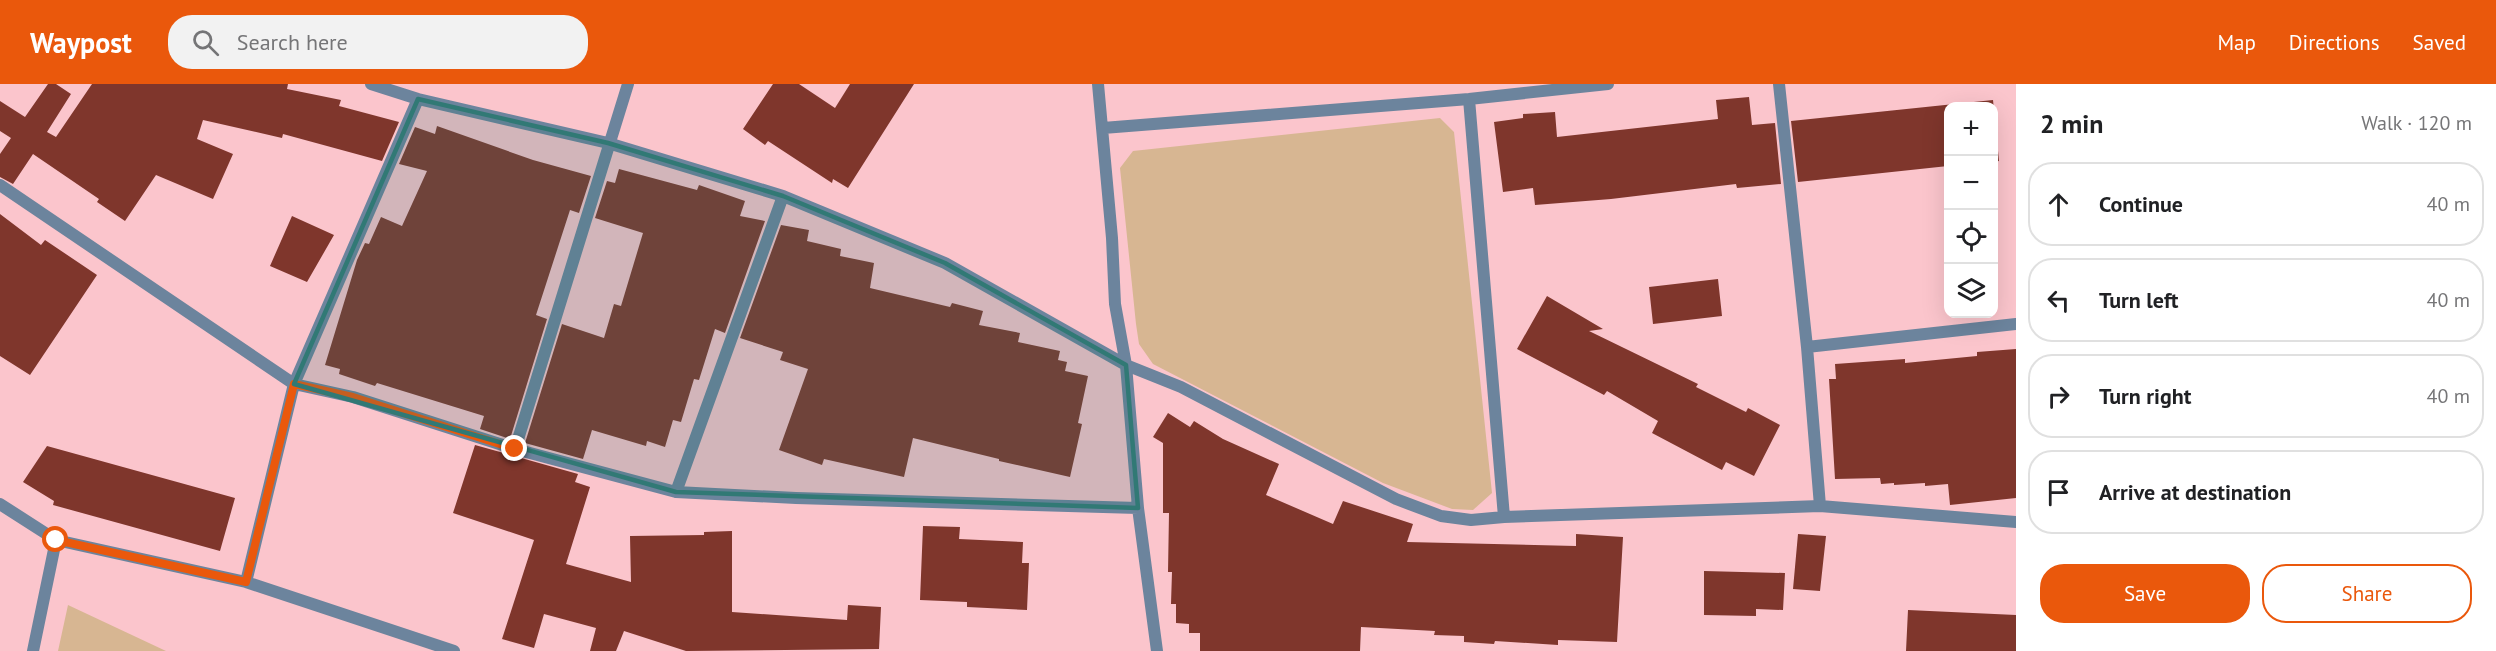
<!DOCTYPE html>
<html lang="en">
<head>
<meta charset="utf-8">
<style>
  :root { --surface:#fff; --page:#f2f2f2; --text:#202124; --muted:#757577; --line:#e0e0e0; --accent:#ea580c }
  body { margin:0; font-family:"PT Sans",sans-serif; background:var(--page); color:var(--text) }
  .controls { position:absolute; right:18px; top:18px; display:grid; overflow:hidden; border-radius:12px; box-shadow:0 6px 24px #0002 }
  .controls button { width:54px; height:54px; display:grid; place-items:center; padding:0; border:0; border-bottom:2px solid var(--line); background:var(--surface); color:var(--text); font:30px sans-serif }
  .stop { position:absolute; width:18px; height:18px; margin:-14px; border:4px solid #ea580c; border-radius:50%; background:#fff }
  .stop.end { background:#ea580c; border-color:#fff; box-shadow:0 2px 6px #0008 }
  .list { margin:0; padding:0; list-style:none }
  h2 { display:flex; justify-content:space-between; align-items:center; height:78px; margin:0; padding:0 24px; font-size:26px }
  h2 small { font-size:20px; font-weight:400; color:var(--muted) }
  .list li { display:grid; grid-template-columns:39px 1fr auto; gap:18px; align-items:center; box-sizing:border-box; height:84px; margin:0 12px 12px; padding:0 12px; border:2px solid var(--line); border-radius:24px }
  .list b { display:block; font-size:22px; white-space:nowrap }
  .list em { font-size:20px; font-style:normal; color:var(--muted) }
  .actions { display:flex; gap:12px; padding:18px 24px }
  .actions a { flex:1; padding:14px 0; border:2px solid var(--accent); border-radius:24px; text-align:center; font-size:21px; color:var(--accent) }
  .actions .main { background:var(--accent); color:#fff }
  .icon { flex:none; width:33px; height:33px; fill:none; stroke:currentColor; stroke-width:2; stroke-linecap:round; stroke-linejoin:round }
  .map { position:relative; flex:none; width:2016px; height:567px; overflow:hidden }
  header { display:flex; align-items:center; gap:36px; box-sizing:border-box; height:84px; padding:0 30px; background:var(--accent); color:#fff }
  header strong { font-size:28px }
  nav { display:flex; gap:33px; margin-inline-start:auto; font-size:21px }
  .search { width:420px; height:54px; background:var(--page); display:flex; align-items:center; gap:15px; box-sizing:border-box; padding:0 21px; border-radius:24px; color:var(--muted); font-size:22px }
  main { display:flex }
  aside { flex:1; background:var(--surface) }
  .map>svg:first-child { display:block }
  .green { fill:#d7b692 }
  .building { fill:#7f362c }
  .lines { fill:none; stroke-linecap:round; stroke-linejoin:round }
  .street { stroke:#6c849d; stroke-width:12 }
  .route { stroke:#ea580c; stroke-width:8 }
  .marked { fill:#317975; fill-opacity:0.2; stroke:#317975; stroke-width:4.5; stroke-linejoin:round }
</style>
</head>
<body>
<header>
<strong>Waypost</strong>
<div class="search"><svg class="icon" aria-label="search" viewBox="0 0 24 24"><circle cx="10" cy="10" r="6"/><path d="M15 15l6 6"/></svg>Search here</div>
<nav><a>Map</a><a>Directions</a><a>Saved</a></nav>
</header>
<main>
<div class="map">
<svg width="2016" height="567" viewBox="0 0 2016 567">
  <rect width="100%" height="100%" fill="#fbc5cc"/>
  <path class="green" d="M1440,34L1454,48L1492,409L1473,426L1452,425L1383,399L1153,280L1139,260L1136,240L1120,84L1133,67Z
    M68,521L166,567H58Z"/>
  <path class="building" d="M48,0H56L71,10L47,48L56,53L92,0H288L287,5L341,16L339,22L399,38L382,77L283,50L282,54L203,36L197,55L233,70L213,115L156,91L125,137L97,118L99,115L33,70L13,100L0,93V70L11,54L0,47V17L25,33Z
    M773,0H799L835,24L850,0H914L848,104L833,95L832,99L768,57L765,61L743,45Z
    M1749,13L1752,41L1775,39L1781,100L1737,104L1736,100L1611,115L1535,121L1533,104L1503,108L1494,38L1523,34V30L1555,28L1557,53L1718,35L1716,16Z
    M1993,16L1999,77L1994,78V22H1948V82L1798,98L1791,37Z
    M437,42L533,76L591,92L579,129L570,126L536,231L547,235L510,355L480,345L484,332L377,299L375,302L339,290L340,285L325,281L357,176L365,159L369,160L381,133L402,142L427,87L399,80L415,43L435,50Z
    M619,85L697,106L699,101L745,117L740,132L765,137L725,249L715,245L699,296L694,295L681,338L673,336L665,363L647,357L646,362L592,346L583,375L525,359L562,240L604,254L614,220L621,222L643,149L595,134L607,97L615,99Z
    M0,130L41,161L45,156L97,191L30,291L0,272Z
    M292,132L334,151L307,198L270,182Z
    M781,141L809,146L807,157L841,165L840,172L874,179L870,204L950,223L952,219L983,227L979,241L1020,249L1018,258L1060,267L1058,276L1067,278L1065,287L1088,292L1078,339L1082,340L1070,393L999,377V375L913,354L904,393L824,375L822,381L779,366L808,285L780,276L783,268L740,254Z
    M1718,195L1722,232L1653,240L1649,203Z
    M1547,212L1603,245L1589,247L1698,300L1696,303L1746,328L1748,324L1780,341L1754,392L1726,378L1722,386L1652,349L1658,337L1607,307L1604,311L1517,265Z
    M2016,265V414L1950,421L1948,400L1925,402V399L1894,401V399L1881,400L1880,394L1835,395L1829,295H1836L1835,280L1905,275V279L1977,272V268Z
    M1168,329L1190,343L1194,337L1223,355L1279,380L1266,411L1333,440L1343,417L1413,440L1407,458L1576,462V450L1623,453L1617,558L1558,556V561L1495,557L1494,560L1464,558V552L1434,551L1435,547L1361,543L1360,567H1200V549H1189V540L1176,539V520H1171L1172,488H1168L1169,429H1163V359L1153,353Z
    M475,361L578,390L575,398L590,403L566,480L631,498L630,452L704,451V448L732,447V528L847,536L848,521L881,523L879,565L686,567L624,547L616,567H590L596,544L544,530L534,564L502,555L534,456L453,429Z
    M47,362L235,414L220,467L53,421L54,417L23,398Z
    M923,442L960,443L959,455L1023,458L1022,479H1029L1027,526L967,523V518L920,516Z
    M1798,450L1826,452L1820,507L1793,505Z
    M1704,487L1785,489L1783,526L1756,525V532L1704,531Z
    M1908,526L2016,531V567H1906Z"/>
  <g class="lines">
    <path class="street" d="M371,0L418,15L608,59L783,112L945,179L1126,281L1181,303L1396,415L1441,432L1471,436L1504,433L1820,422L2016,438
      M1098,0L1112,154L1115,220L1126,281L1138,424L1157,567
      M1779,0L1807,263L1820,422
      M1469,15L1504,433
      M1103,44L1469,15L1608,0
      M0,101L294,300L353,313L515,365L676,408L796,414L1138,424
      M1807,263L2016,240
      M515,365L628,0
      M676,408L783,112
      M0,420L56,456L246,498L454,567
      M246,498L294,300L418,15
      M33,567L56,456"/>
  </g>
  <g class="lines">
    <path class="route" d="M56,456L246,498L294,300L353,313L515,365"/>
  </g>
  <path class="marked" d="M418,15L608,59L783,112L945,179L1126,281L1138,424L676,408L294,300Z"/>
</svg>
<div class="controls">
<button>+</button>
<button>−</button>
<button><svg class="icon" aria-label="locate" viewBox="0 0 24 24"><circle cx="12" cy="12" r="6"/><path d="M12 2v4M12 18v4M2 12h4M18 12h4"/></svg></button>
<button><svg class="icon" aria-label="layers" viewBox="0 0 24 24"><path d="M12 4l9 5-9 5-9-5zM3 14l9 5 9-5"/></svg></button>
</div>
<div class="stop" style="left:56px;top:456px"></div>
<div class="stop end" style="left:515px;top:365px"></div>
</div>
<aside>
<h2>2 min<small>Walk · 120 m</small></h2>
<ul class="list">
<li><svg class="icon" aria-label="ahead" viewBox="0 0 24 24"><path d="M12 20V5M6 11l6-6 6 6"/></svg><div><b>Continue</b></div><em>40 m</em></li>
<li><svg class="icon" aria-label="left" viewBox="0 0 24 24"><path d="M17 20v-9H6M10 6l-5 5 5 5"/></svg><div><b>Turn left</b></div><em>40 m</em></li>
<li><svg class="icon" aria-label="right" viewBox="0 0 24 24"><path d="M7 20v-9h11M14 6l5 5-5 5"/></svg><div><b>Turn right</b></div><em>40 m</em></li>
<li><svg class="icon" aria-label="arrive" viewBox="0 0 24 24"><path d="M6 21V4h12l-3 4 3 4H6"/></svg><div><b>Arrive at destination</b></div></li>
</ul>
<div class="actions"><a class="main">Save</a><a>Share</a></div>
</aside>
</main>
</body>
</html>
